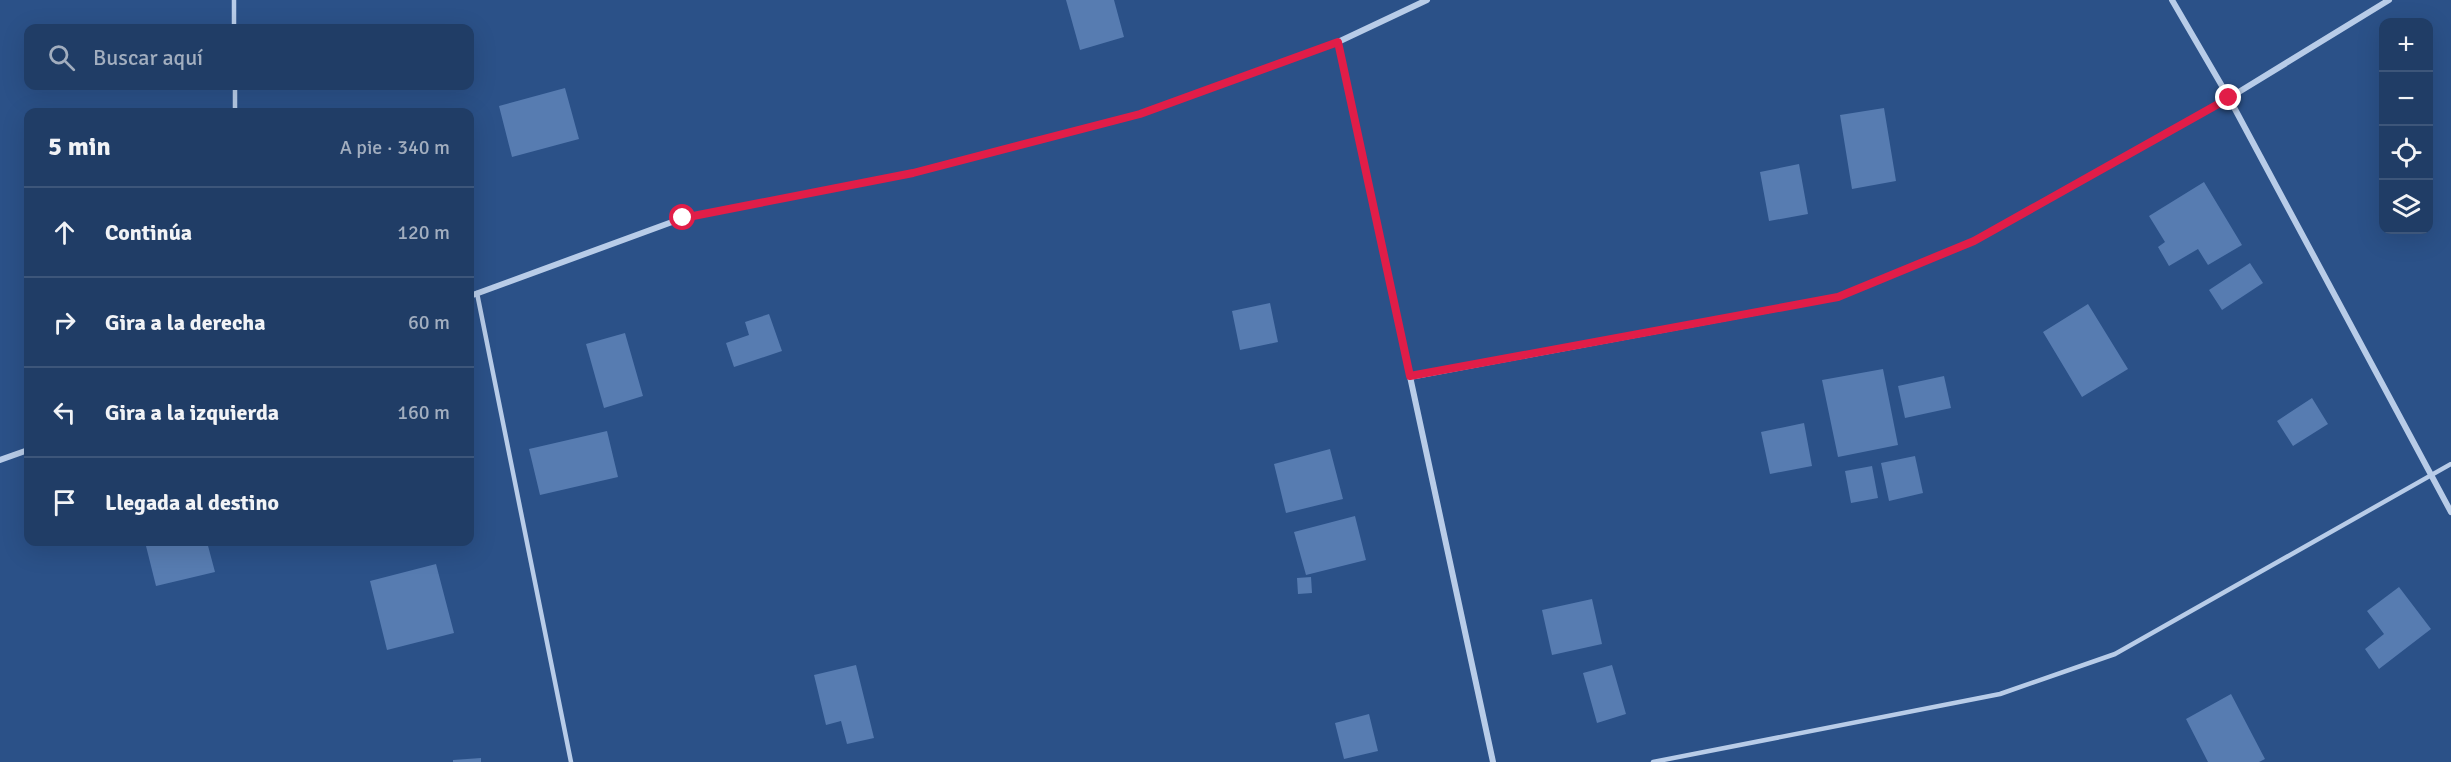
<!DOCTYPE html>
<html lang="es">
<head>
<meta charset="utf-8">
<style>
  :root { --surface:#203d66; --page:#2d486f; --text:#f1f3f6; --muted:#a2aebf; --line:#3d567a }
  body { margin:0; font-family:Signika,sans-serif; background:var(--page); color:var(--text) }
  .controls { position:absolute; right:18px; top:18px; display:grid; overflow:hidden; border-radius:12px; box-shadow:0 6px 24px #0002 }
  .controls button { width:54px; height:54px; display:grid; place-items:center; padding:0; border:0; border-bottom:2px solid var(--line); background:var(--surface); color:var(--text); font:30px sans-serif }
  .stop { position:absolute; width:18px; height:18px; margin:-14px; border:4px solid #e11d48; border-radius:50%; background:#fff }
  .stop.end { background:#e11d48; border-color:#fff; box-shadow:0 2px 6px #0008 }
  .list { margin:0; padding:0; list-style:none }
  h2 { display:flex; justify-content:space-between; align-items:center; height:78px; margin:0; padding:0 24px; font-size:26px }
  h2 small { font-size:20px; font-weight:400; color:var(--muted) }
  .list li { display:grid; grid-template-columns:39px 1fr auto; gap:18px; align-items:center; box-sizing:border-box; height:90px; padding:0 24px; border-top:2px solid var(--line) }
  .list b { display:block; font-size:22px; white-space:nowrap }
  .list em { font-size:20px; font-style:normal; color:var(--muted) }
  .icon { flex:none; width:33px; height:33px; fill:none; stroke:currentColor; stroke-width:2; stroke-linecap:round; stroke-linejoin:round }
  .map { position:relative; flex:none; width:2451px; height:762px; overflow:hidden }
  .search { position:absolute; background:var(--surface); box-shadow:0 6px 24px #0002; left:24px; top:24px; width:450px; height:66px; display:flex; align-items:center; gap:15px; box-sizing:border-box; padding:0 21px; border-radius:12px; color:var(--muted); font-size:22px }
  .panel { position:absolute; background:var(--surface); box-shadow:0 6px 24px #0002; left:24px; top:108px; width:450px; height:438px; border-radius:12px }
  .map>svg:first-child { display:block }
  .building { fill:#577cb1 }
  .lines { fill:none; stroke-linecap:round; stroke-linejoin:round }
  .lane { stroke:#b8cce8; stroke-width:4.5 }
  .street { stroke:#b8cce8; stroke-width:6 }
  .route { stroke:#e11d48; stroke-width:8 }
</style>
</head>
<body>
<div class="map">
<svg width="2451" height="762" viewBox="0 0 2451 762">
  <rect width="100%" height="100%" fill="#2b5188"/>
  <path class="building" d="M1066,0H1114L1124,37L1080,50Z
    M565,88L579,139L512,157L499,106Z
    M1884,108L1896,181L1852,189L1840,115Z
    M1799,164L1808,214L1769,221L1760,172Z
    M2204,182L2242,245L2208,265L2198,249L2169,266L2158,247L2165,242L2149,216Z
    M2250,263L2263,283L2222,310L2209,290Z
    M1270,303L1278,342L1240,350L1232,311Z
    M2088,304L2128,369L2082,397L2043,332Z
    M769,314L782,351L734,367L726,343L749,335L745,322Z
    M625,333L643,396L604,408L586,344Z
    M1883,369L1898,445L1838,457L1822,380Z
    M1944,376L1951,408L1905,418L1898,386Z
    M2312,398L2328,424L2293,446L2277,421Z
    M1804,423L1812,466L1770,474L1761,432Z
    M607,431L618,477L540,495L529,449Z
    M1330,449L1343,499L1286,513L1274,464Z
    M1915,456L1923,493L1889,501L1881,463Z
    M1872,466L1878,498L1851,503L1845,471Z
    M1355,516L1366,560L1306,575L1294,532Z
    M145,542H207L215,572L156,586Z
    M436,564L454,633L387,650L370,581Z
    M1311,577L1312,593L1298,594L1297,578Z
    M2399,587L2431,629L2379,669L2365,649L2384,634L2367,611Z
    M1592,599L1602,644L1552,655L1542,610Z
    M856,665L874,738L847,744L841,721L826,725L814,675Z
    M1612,665L1626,714L1597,723L1583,673Z
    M2231,694L2265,759L2259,762H2208L2186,719Z
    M1369,714L1378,751L1344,759L1335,723Z
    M481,758V762H453V760Z"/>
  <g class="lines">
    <path class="lane" d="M234,0V28
      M235,86V112
      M477,293L571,762
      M1653,762L2000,694L2115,654L2451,464"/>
    <path class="street" d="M2172,0L2229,98L2451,512
      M1338,42L1493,762
      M470,296L683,218L913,173L1140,114L1338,42L1427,0
      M1410,377L1838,297L1974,241L2229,98L2389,0
      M0,460L28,450"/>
  </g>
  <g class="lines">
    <path class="route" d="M683,218L913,173L1140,114L1338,42L1410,376L1838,297L1974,241L2229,98"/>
  </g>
</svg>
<div class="controls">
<button>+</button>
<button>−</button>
<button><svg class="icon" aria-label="locate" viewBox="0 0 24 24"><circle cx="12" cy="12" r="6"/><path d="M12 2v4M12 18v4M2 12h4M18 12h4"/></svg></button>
<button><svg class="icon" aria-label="layers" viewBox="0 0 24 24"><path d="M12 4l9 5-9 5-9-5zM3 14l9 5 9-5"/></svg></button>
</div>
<div class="stop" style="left:683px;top:218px"></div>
<div class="stop end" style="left:2229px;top:98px"></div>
<div class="search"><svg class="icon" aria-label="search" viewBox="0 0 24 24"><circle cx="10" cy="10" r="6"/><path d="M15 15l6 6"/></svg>Buscar aquí</div>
<section class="panel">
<h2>5 min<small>A pie · 340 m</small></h2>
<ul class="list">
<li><svg class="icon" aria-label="ahead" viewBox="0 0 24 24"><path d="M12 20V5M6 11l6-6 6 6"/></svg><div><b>Continúa</b></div><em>120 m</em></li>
<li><svg class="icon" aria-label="right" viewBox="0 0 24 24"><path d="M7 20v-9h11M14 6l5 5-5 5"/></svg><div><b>Gira a la derecha</b></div><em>60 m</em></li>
<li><svg class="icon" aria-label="left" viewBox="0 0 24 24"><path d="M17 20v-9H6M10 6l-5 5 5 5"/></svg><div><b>Gira a la izquierda</b></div><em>160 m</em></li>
<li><svg class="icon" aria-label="arrive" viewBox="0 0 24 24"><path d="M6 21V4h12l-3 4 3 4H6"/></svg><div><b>Llegada al destino</b></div></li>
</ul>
</section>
</div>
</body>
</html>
